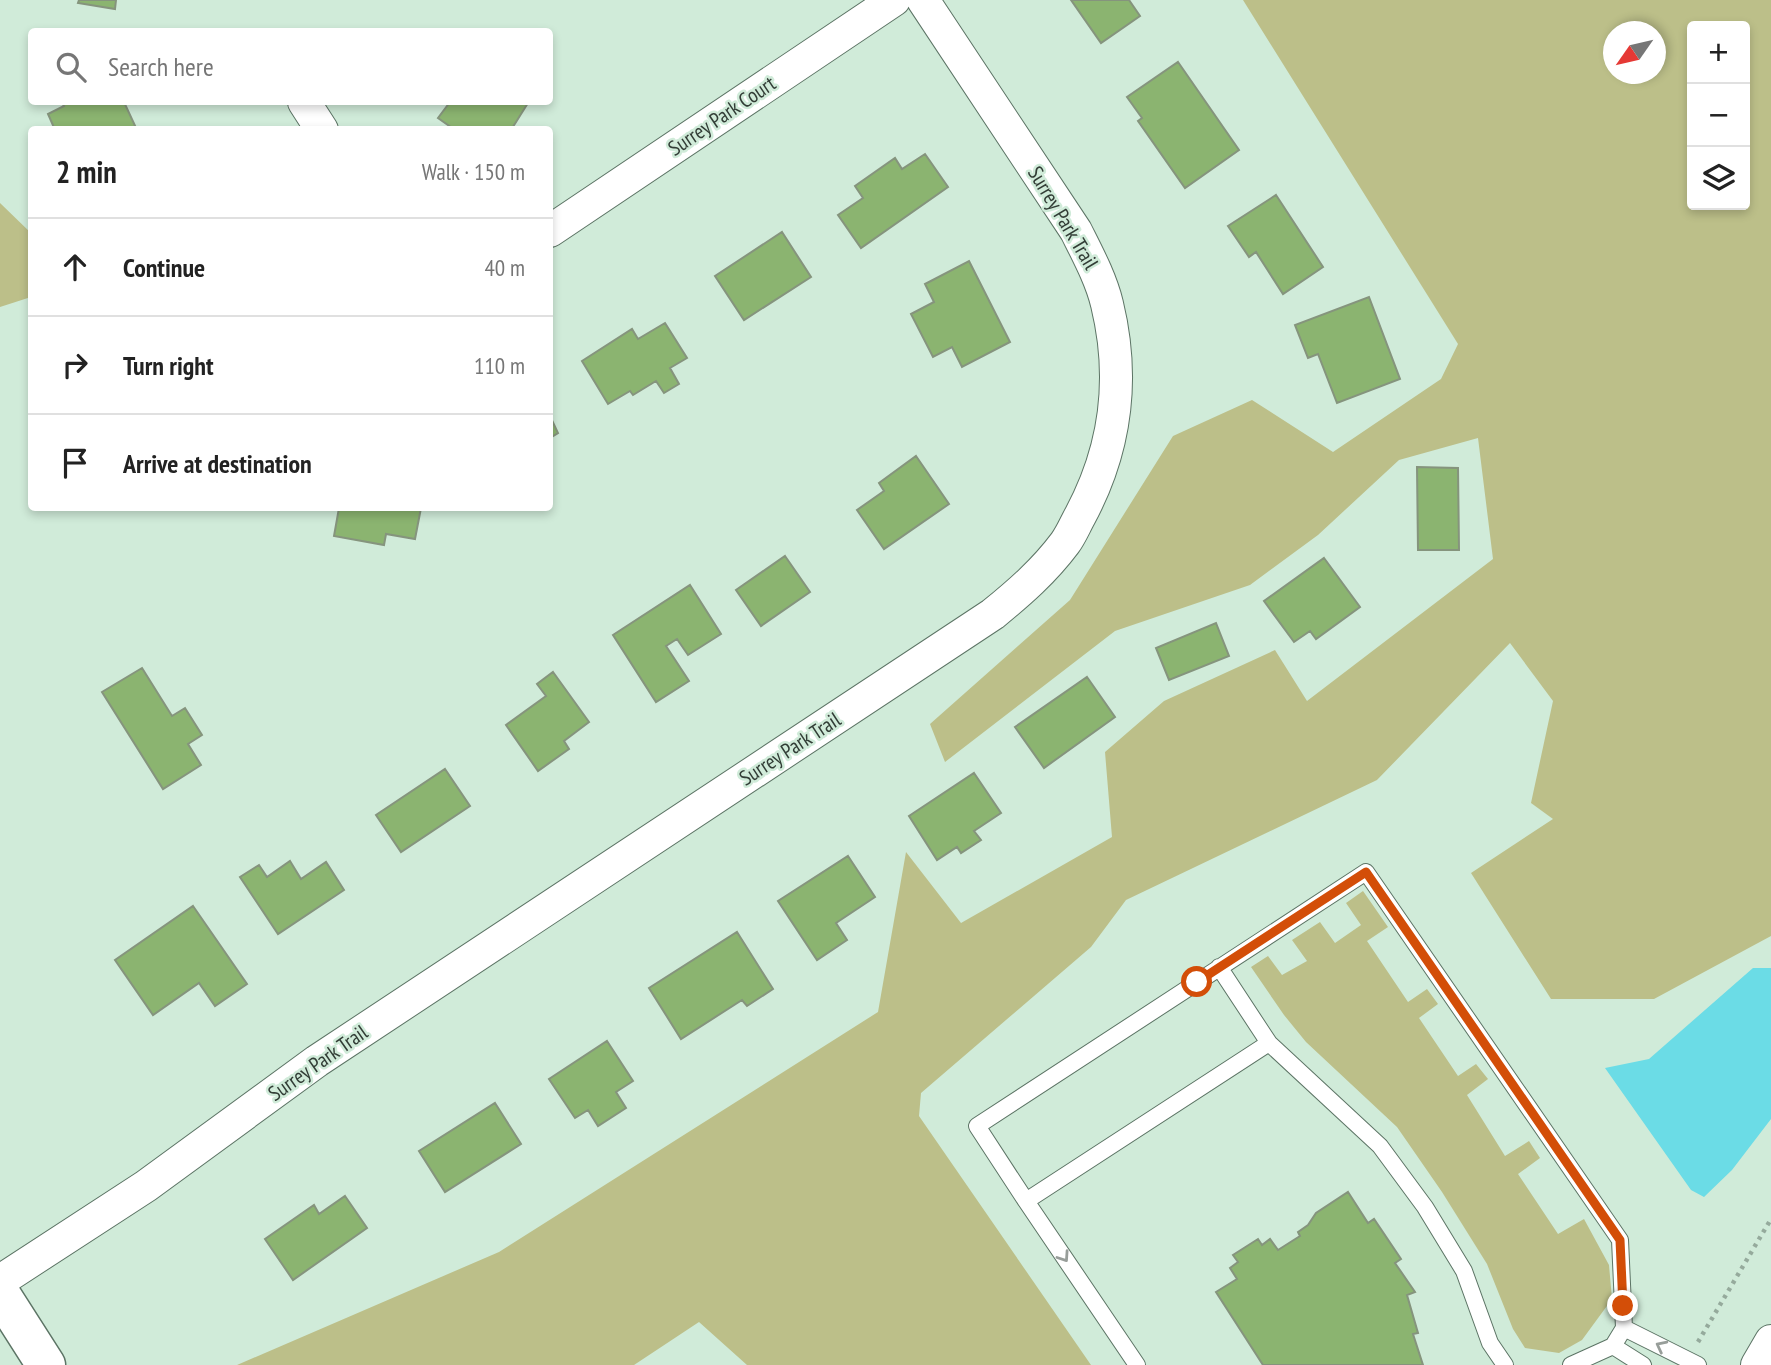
<!DOCTYPE html>
<html lang="en">
<head>
<meta charset="utf-8">
<style>
  :root { --surface:#fff; --page:#f2f2f2; --text:#222; --muted:#767676; --line:#e0e0e0 }
  body { margin:0; font-family:"PT Sans Narrow",sans-serif; background:var(--page); color:var(--text) }
  .controls { position:absolute; right:21px; top:21px; display:grid; overflow:hidden; border-radius:7px; box-shadow:0 4px 10px #0003 }
  .controls button { width:63px; height:63px; display:grid; place-items:center; padding:0; border:0; border-bottom:2px solid var(--line); background:var(--surface); color:var(--text); font:35px sans-serif }
  .compass { position:absolute; left:1603px; top:21px; width:63px; height:63px; border-radius:50%; background:var(--surface); box-shadow:0 4px 10px #0003; rotate:236deg }
  .stop { position:absolute; width:21px; height:21px; margin:-16px; border:5px solid #d34e08; border-radius:50%; background:#fff }
  .stop.end { background:#d34e08; border-color:#fff; box-shadow:0 2px 7px #0008 }
  .list { margin:0; padding:0; list-style:none }
  h2 { display:flex; justify-content:space-between; align-items:center; height:91px; margin:0; padding:0 28px; font-size:30px }
  h2 small { font-size:23px; font-weight:400; color:var(--muted) }
  .list li { display:grid; grid-template-columns:46px 1fr auto; gap:21px; align-items:center; box-sizing:border-box; height:98px; padding:0 28px; border-top:2px solid var(--line) }
  .list b { display:block; font-size:26px; white-space:nowrap }
  .list em { font-size:23px; font-style:normal; color:var(--muted) }
  .icon { flex:none; width:38px; height:38px; fill:none; stroke:currentColor; stroke-width:2; stroke-linecap:round; stroke-linejoin:round }
  .map { position:relative; flex:none; width:1771px; height:1365px; overflow:hidden }
  .search { position:absolute; background:var(--surface); box-shadow:0 4px 10px #0003; left:28px; top:28px; width:525px; height:77px; display:flex; align-items:center; gap:18px; box-sizing:border-box; padding:0 24px; border-radius:7px; color:var(--muted); font-size:26px }
  .panel { position:absolute; background:var(--surface); box-shadow:0 4px 10px #0003; left:28px; top:126px; width:525px; height:385px; border-radius:7px }
  .map>svg:first-child { display:block }
  .green { fill:#bcbf89; fill-rule:evenodd }
  .water { fill:#6bdce6 }
  .building { fill:#8bb470; stroke:#85947d; stroke-width:2 }
  .lines { fill:none; stroke-linecap:round; stroke-linejoin:round }
  .lane-casing { stroke:#5c7465; stroke-width:18 }
  .street-casing { stroke:#5c7465; stroke-width:34 }
  .secondary-casing { stroke:#5c7465; stroke-width:41 }
  .path { stroke:#95aa9c; stroke-width:4.5; stroke-dasharray:3.5 5; stroke-linecap:butt }
  .lane { stroke:#fff; stroke-width:16 }
  .street { stroke:#fff; stroke-width:32 }
  .secondary { stroke:#fff; stroke-width:38 }
  .oneway { stroke:#989e9a }
  .route { stroke:#d34e08; stroke-width:9 }
  .labels { text-anchor:middle; stroke-width:5; stroke-linejoin:round; paint-order:stroke }
  .street-label { font-size:21px; fill:#323d36; stroke:#d0ebd9 }
</style>
</head>
<body>
<div class="map">
<svg width="1771" height="1365" viewBox="0 0 1771 1365">
  <rect width="100%" height="100%" fill="#d0ebd9"/>
  <path class="green" d="M1243,0H1771V936L1654,999H1551L1471,873L1553,819L1531,803L1553,701L1510,643L1377,780L1126,900L1091,947L921,1093L919,1116L1091,1365H747L699,1322L634,1365H237L499,1252L878,1012L906,852L961,923L1112,837L1105,752L1164,701L1275,650L1307,701L1493,559L1478,438L1399,460L1318,535L1250,585L1115,631L945,762L930,724L1070,600L1173,436L1252,400L1333,452L1441,379L1458,344ZM1692,26H1745V205H1692ZM1614,32H1656V74H1614Z
    M0,203L32,234L31,297L0,307Z
    M1363,891L1388,927L1367,941L1408,1002L1427,989L1438,1004L1419,1018L1458,1076L1476,1064L1488,1079L1467,1095L1505,1156L1529,1141L1540,1158L1518,1174L1558,1234L1584,1219L1609,1265L1612,1299L1582,1340L1559,1353L1525,1348L1513,1329L1487,1264L1442,1192L1397,1127L1306,1042L1284,1015L1251,967L1268,956L1282,975L1307,961L1292,940L1320,922L1335,943L1361,925L1346,903Z"/>
  <path class="water" d="M1753,968H1771V1119L1732,1170L1704,1197L1691,1190L1605,1068L1649,1059Z"/>
  <path class="building" d="M79,0H116L115,9L78,3Z
    M1071,0H1129L1140,16L1101,43Z
    M1178,62L1239,150L1185,188L1138,121L1142,118L1127,97Z
    M62,102H124L137,130H55L48,114L64,106Z
    M450,102H526L528,103L511,130H455L438,118Z
    M925,154L948,187L861,248L838,215L863,198L855,186L895,158L902,169Z
    M1276,195L1323,267L1283,294L1256,252L1249,257L1228,226Z
    M782,232L811,277L744,320L715,276Z
    M969,261L1010,342L962,367L952,347L933,357L911,314L934,302L925,284Z
    M1369,297L1400,379L1337,403L1318,354L1308,358L1295,325Z
    M665,323L687,358L670,368L679,384L664,393L656,381L633,395L630,391L608,404L582,361L632,329L638,339Z
    M550,416L558,433L550,438Z
    M916,456L949,504L884,549L857,510L884,491L879,483Z
    M1417,467L1458,468L1459,550H1418Z
    M339,508H421L415,539L386,534L384,545L334,536Z
    M785,556L810,592L761,626L736,590Z
    M1324,558L1360,607L1316,639L1310,631L1294,642L1264,601Z
    M690,585L721,634L688,655L677,639L666,646L689,681L656,702L613,635Z
    M1216,623L1229,656L1169,680L1156,648Z
    M142,668L172,716L185,708L202,735L188,744L201,765L163,789L102,692Z
    M553,672L589,722L564,741L569,749L538,771L506,725L546,696L537,684Z
    M1087,677L1115,717L1044,768L1015,727Z
    M445,769L470,806L401,852L376,815Z
    M974,773L1001,813L974,831L981,840L961,853L957,847L937,860L909,816Z
    M848,856L875,897L836,923L847,940L817,960L778,901Z
    M290,861L301,879L326,862L344,890L278,934L240,877L259,865L267,877Z
    M193,906L247,984L215,1006L199,983L153,1015L115,960Z
    M737,932L773,989L747,1006L742,1000L681,1039L649,988Z
    M607,1041L633,1081L616,1092L626,1108L598,1126L588,1110L575,1118L549,1079Z
    M495,1103L521,1144L445,1192L419,1151Z
    M1348,1192L1368,1223L1374,1219L1401,1259L1395,1263L1415,1292L1407,1295L1418,1333L1413,1334L1423,1365H1263L1216,1292L1237,1279L1230,1268L1238,1262L1233,1255L1258,1239L1262,1245L1270,1239L1278,1250L1300,1236L1298,1232L1308,1225L1316,1213Z
    M345,1196L367,1228L293,1280L265,1239L314,1205L319,1214Z"/>
  <g class="lines">
    <g class="lane-casing">
      <path id="lane" d="M1219,967L1269,1043
        M1026,1201L1137,1365
        M1624,1328L1698,1365
        M1613,1346L1643,1365
        M1505,1365L1490,1343L1464,1271L1425,1207L1380,1146L1269,1043L1026,1201L977,1126L1366,872L1620,1240L1624,1328L1613,1346L1571,1365"/>
    </g>
    <g class="street-casing">
      <path id="street" d="M304,102L322,130
        M550,231L894,0
        M0,1281L146,1186L317,1061L993,614C1020,592 1044,571 1065,543C1071,535 1075,525 1080,516C1116,449 1125,378 1107,304C1101,279 1088,255 1076,231L923,0
        M1757,1365L1771,1341"/>
    </g>
    <g class="secondary-casing">
      <path id="secondary" d="M0,1293L46,1365"/>
    </g>
    <path class="path" d="M1698,1342L1771,1219"/>
    <use href="#lane" class="lane"/>
    <use href="#street" class="street"/>
    <use href="#secondary" class="secondary"/>
  </g>
  <defs><path id="oneway-chevron" d="M-2-3.5L2.5 0L-2 3.5" fill="none" stroke-width="1.6" stroke-linecap="round" stroke-linejoin="round" transform="scale(1.75)"/></defs>
  <g class="oneway">
    <use href="#oneway-chevron" transform="translate(1064 1257) rotate(56)"/>
    <use href="#oneway-chevron" transform="translate(1661 1346) rotate(-153)"/>
  </g>
  <g class="lines">
    <path class="route" d="M1197,982L1366,872L1620,1240L1623,1306"/>
  </g>
  <g class="labels">
    <g class="street-label">
      <text transform="translate(722 116) rotate(-34)" y="7">Surrey Park Court</text>
      <text transform="translate(1063 218) rotate(59)" y="7">Surrey Park Trail</text>
      <text transform="translate(790 749) rotate(-33)" y="7">Surrey Park Trail</text>
      <text transform="translate(318 1063) rotate(-35)" y="7">Surrey Park Trail</text>
    </g>
  </g>
</svg>
<div class="controls">
<button>+</button>
<button>−</button>
<button><svg class="icon" aria-label="layers" viewBox="0 0 24 24"><path d="M12 4l9 5-9 5-9-5zM3 14l9 5 9-5"/></svg></button>
</div>
<svg class="compass" viewBox="-18 -18 36 36"><path d="M0-13l5 13h-10z" fill="#e53935"/><path d="M0 13l5-13h-10z" fill="#767676"/></svg>
<div class="stop" style="left:1197px;top:982px"></div>
<div class="stop end" style="left:1623px;top:1306px"></div>
<div class="search"><svg class="icon" aria-label="search" viewBox="0 0 24 24"><circle cx="10" cy="10" r="6"/><path d="M15 15l6 6"/></svg>Search here</div>
<section class="panel">
<h2>2 min<small>Walk · 150 m</small></h2>
<ul class="list">
<li><svg class="icon" aria-label="ahead" viewBox="0 0 24 24"><path d="M12 20V5M6 11l6-6 6 6"/></svg><div><b>Continue</b></div><em>40 m</em></li>
<li><svg class="icon" aria-label="right" viewBox="0 0 24 24"><path d="M7 20v-9h11M14 6l5 5-5 5"/></svg><div><b>Turn right</b></div><em>110 m</em></li>
<li><svg class="icon" aria-label="arrive" viewBox="0 0 24 24"><path d="M6 21V4h12l-3 4 3 4H6"/></svg><div><b>Arrive at destination</b></div></li>
</ul>
</section>
</div>
</body>
</html>
